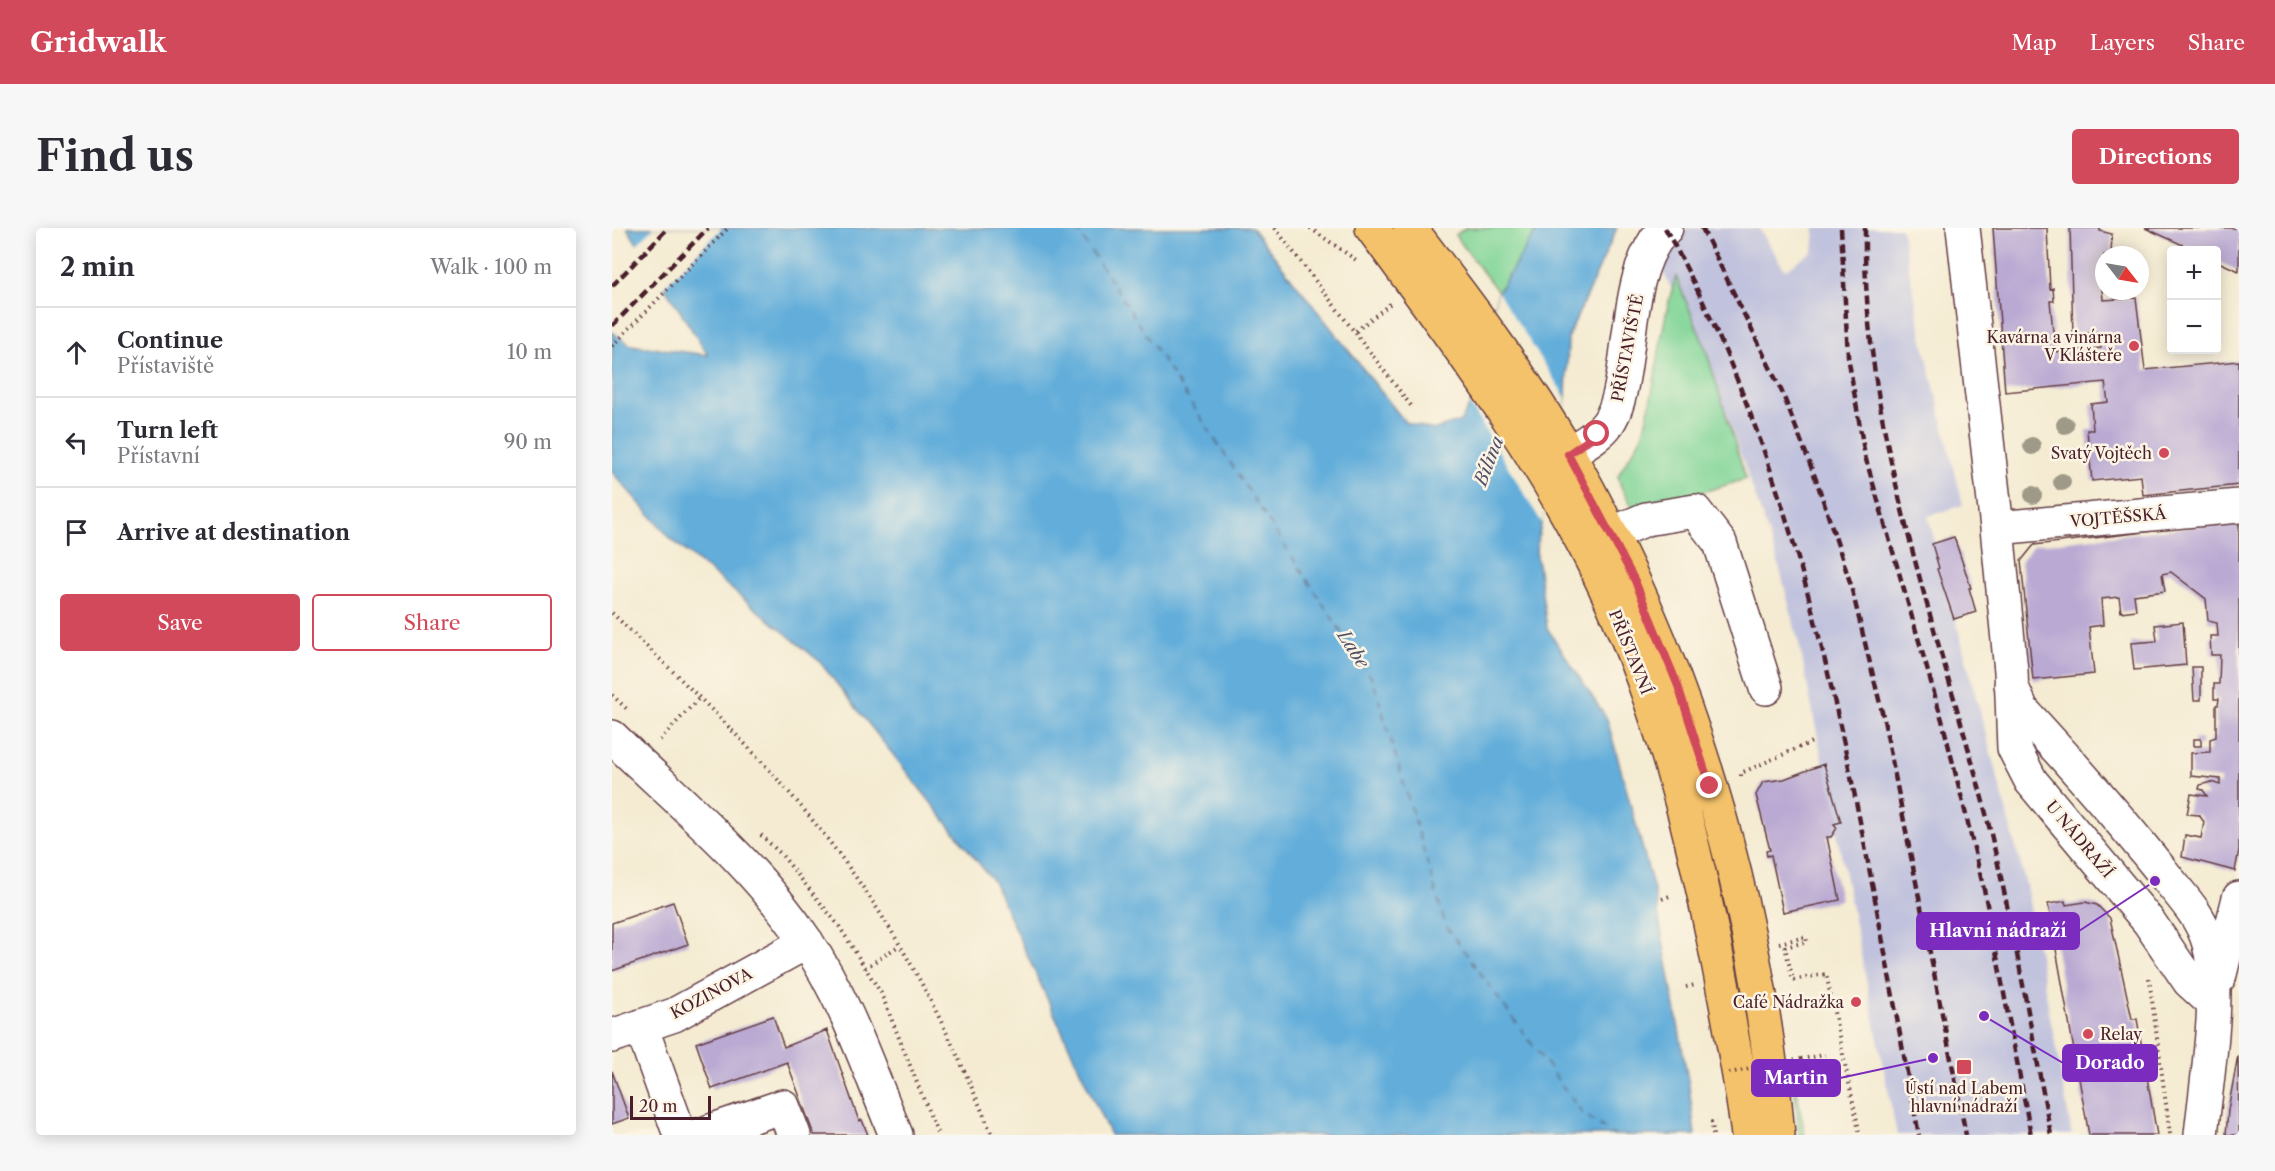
<!DOCTYPE html>
<html lang="en">
<head>
<meta charset="utf-8">
<style>
  :root { --surface:#fff; --page:#f7f7f7; --text:#2b2b33; --muted:#7c7c81; --line:#e1e1e2; --accent:#d1495b }
  body { margin:0; font-family:"Libre Caslon Text",serif; background:var(--page); color:var(--text) }
  .controls { position:absolute; right:18px; top:18px; display:grid; overflow:hidden; border-radius:6px; box-shadow:0 3px 15px #0003 }
  .controls button { width:54px; height:54px; display:grid; place-items:center; padding:0; border:0; border-bottom:2px solid var(--line); background:var(--surface); color:var(--text); font:30px sans-serif }
  .compass { position:absolute; left:1483px; top:18px; width:54px; height:54px; border-radius:50%; background:var(--surface); box-shadow:0 3px 15px #0003; rotate:121deg }
  .scale { position:absolute; left:18px; bottom:15px; width:81px; box-sizing:border-box; padding-left:6px; border:3px solid #4a1f2b; border-top:0; font-size:16px; line-height:21px; white-space:nowrap; color:#4a1f2b; -webkit-text-stroke:4px #fcf5e5; paint-order:stroke }
  .stop { position:absolute; width:18px; height:18px; margin:-14px; border:4px solid #d1495b; border-radius:50%; background:#fff }
  .stop.end { background:#d1495b; border-color:#fff; box-shadow:0 2px 6px #0008 }
  .list { margin:0; padding:0; list-style:none }
  h2 { display:flex; justify-content:space-between; align-items:center; height:78px; margin:0; padding:0 24px; font-size:26px }
  h2 small { font-size:20px; font-weight:400; color:var(--muted) }
  .list li { display:grid; grid-template-columns:39px 1fr auto; gap:18px; align-items:center; box-sizing:border-box; height:90px; padding:0 24px; border-top:2px solid var(--line) }
  .list b { display:block; font-size:22px; white-space:nowrap }
  .list p { margin:0; font-size:20px; white-space:nowrap; color:var(--muted) }
  .list em { font-size:20px; font-style:normal; color:var(--muted) }
  .actions { display:flex; gap:12px; padding:18px 24px }
  .actions a { flex:1; padding:14px 0; border:2px solid var(--accent); border-radius:6px; text-align:center; font-size:21px; color:var(--accent) }
  .actions .main { background:var(--accent); color:#fff }
  .icon { flex:none; width:33px; height:33px; fill:none; stroke:currentColor; stroke-width:2; stroke-linecap:round; stroke-linejoin:round }
  .map { position:relative; flex:none; width:1627px; height:907px; overflow:hidden; border-radius:6px }
  header { display:flex; align-items:center; gap:36px; box-sizing:border-box; height:84px; padding:0 30px; background:var(--accent); color:#fff }
  header strong { font-size:28px }
  nav { display:flex; gap:33px; margin-inline-start:auto; font-size:21px }
  .intro { display:flex; align-items:center; justify-content:space-between; box-sizing:border-box; height:144px; padding:0 36px }
  h1 { margin:0; font-size:42px }
  .button { padding:15px 27px; border-radius:6px; background:var(--accent); color:#fff; font-size:21px; font-weight:700 }
  main { display:flex; gap:36px; padding:0 36px }
  aside { flex:1; background:var(--surface); border-radius:6px; box-shadow:0 3px 15px #0003 }
  .map>svg:first-child { display:block }
  .industrial { fill:#c1c2dd }
  .green { fill:#81d598; stroke:#667a62; stroke-width:1.5 }
  .water { fill:#62adda; stroke:#566682; stroke-width:1.5 }
  .pier { fill:#f4ebd2 }
  .lines { fill:none; stroke-linecap:round; stroke-linejoin:round }
  .ferry { stroke:#525168; stroke-width:1.5; stroke-dasharray:8 6; stroke-linecap:butt }
  .building { fill:#b9a9d3 }
  .minor-casing { stroke:#643e44; stroke-width:36 }
  .major-casing { stroke:#643e44; stroke-width:36 }
  .path { stroke:#643e44; stroke-width:4; stroke-dasharray:1.5 4.5; stroke-linecap:butt }
  .minor { stroke:#fff; stroke-width:33 }
  .major { stroke:#f4c26a; stroke-width:33 }
  .rail { stroke:#4a1f2b; stroke-width:4.5; stroke-dasharray:9 4.5; stroke-linecap:butt }
  .path-bridge { stroke:#643e44; stroke-width:4; stroke-dasharray:1.5 4.5; stroke-linecap:butt }
  .tree { fill:#9f9988 }
  .route { stroke:#d1495b; stroke-width:8 }
  .poi-dot { fill:#d1495b; stroke:#fcf5e5; stroke-width:2 }
  .labels { text-anchor:middle; stroke-width:5; stroke-linejoin:round; paint-order:stroke }
  .poi-label { font-size:16px; fill:#4a1f2b; stroke:#fcf5e5; text-anchor:end }
  .street-label { font-size:16px; fill:#4a1f2b; stroke:#fcf5e5 }
  .water-label { font-size:18px; font-style:italic; fill:#525168; stroke:#fcf5e5 }
  .leader { fill:none; stroke:#7b2cbf; stroke-width:2 }
  .callout-dot { fill:#7b2cbf; stroke:#fcf5e5; stroke-width:2 }
  .callout { fill:#7b2cbf; stroke:#7b2cbf; stroke-width:2 }
  .callout-label { font-size:18px; text-anchor:middle; font-weight:bold; fill:#fff }
</style>
</head>
<body>
<header>
<strong>Gridwalk</strong>
<nav><a>Map</a><a>Layers</a><a>Share</a></nav>
</header>
<div class="intro"><h1>Find us</h1><a class="button">Directions</a></div>
<main>
<aside>
<h2>2 min<small>Walk · 100 m</small></h2>
<ul class="list">
<li><svg class="icon" aria-label="ahead" viewBox="0 0 24 24"><path d="M12 20V5M6 11l6-6 6 6"/></svg><div><b>Continue</b><p>Přístaviště</p></div><em>10 m</em></li>
<li><svg class="icon" aria-label="left" viewBox="0 0 24 24"><path d="M17 20v-9H6M10 6l-5 5 5 5"/></svg><div><b>Turn left</b><p>Přístavní</p></div><em>90 m</em></li>
<li><svg class="icon" aria-label="arrive" viewBox="0 0 24 24"><path d="M6 21V4h12l-3 4 3 4H6"/></svg><div><b>Arrive at destination</b></div></li>
</ul>
<div class="actions"><a class="main">Save</a><a>Share</a></div>
</aside>
<div class="map">
<svg width="1627" height="907" viewBox="0 0 1627 907">
  <rect width="100%" height="100%" fill="#fcf5e5"/>
  <filter id="ink" filterUnits="userSpaceOnUse"><feTurbulence type="fractalNoise" baseFrequency=".0167" numOctaves="2"/><feDisplacementMap in="SourceGraphic" scale="12" xChannelSelector="R" yChannelSelector="G"/><feConvolveMatrix kernelMatrix="1 2 1 2 8 2 1 2 1" color-interpolation-filters="sRGB"/></filter>
  <filter id="wash" filterUnits="userSpaceOnUse"><feTurbulence type="fractalNoise" baseFrequency=".008" numOctaves="4" result="noise"/><feDisplacementMap in="SourceGraphic" scale="24" xChannelSelector="R" yChannelSelector="G"/><feGaussianBlur stdDeviation="1.35" result="paint"/><feColorMatrix in="noise" values="0 0 0 0 0 0 0 0 0 0 0 0 0 0 0 0 0 1.4 0 .05"/><feComposite in="paint" operator="in"/></filter>
  <g filter="url(#wash)">
    <rect width="100%" height="100%" fill="#f4ebd2"/>
    <path class="industrial" d="M1029,0H1147L1173,42L1201,23L1203,0H1289L1312,118L1351,277L1316,288L1414,657L1460,907H1285L1188,420L1166,334L1115,187L1063,68Z"/>
    <path class="green" d="M854,0H926L886,64L843,7Z
      M1064,49L1093,119L1134,251L1051,276L1027,291L1009,259L1006,248C1013,233 1026,219 1031,204C1046,153 1047,99 1064,49Z
      M1180,839L1193,907H1187Z"/>
    <path class="water" d="M15,0H640L793,194L821,202L849,193L858,176L886,64L926,0H1005L956,109L954,170L924,322L935,400L995,491L1042,662L1077,858L1083,907H498L381,653L207,433L59,311L0,244V104L19,117L96,127Z"/>
    <path class="pier" d="M41,0H110L50,61L23,18Z
      M886,64L954,170L930,295L858,176Z"/>
    <g class="lines">
      <path class="ferry" d="M464,0L761,452L834,698L970,885L1002,907"/>
    </g>
    <g id="blocks">
      <path class="building" d="M1381,0H1435L1438,61L1441,60L1442,73H1438L1443,124L1489,120L1487,104L1461,107L1458,0H1488V3L1500,6L1499,27H1492V39H1488L1491,72L1524,70L1533,142L1627,133V257L1531,267L1529,248L1480,253L1475,202H1481L1479,176L1496,174L1493,154L1393,164Z
        M1533,0H1627V43L1604,33V22H1582Z
        M1627,293V622L1623,643L1570,629L1573,607L1589,610L1592,594L1587,587L1575,586L1579,566L1595,568L1591,562L1587,561L1588,557L1599,554L1608,557V551L1579,548V525L1598,524V511L1604,509V477H1606L1607,471H1602V456H1607L1608,427H1599L1598,408H1606L1605,395L1596,393L1594,371L1559,344L1550,346L1553,363L1522,367L1524,382L1509,384L1507,369L1489,371L1491,397L1477,399L1482,446L1421,452L1409,333L1422,317Z
        M1342,309L1359,360H1357L1364,384L1342,391L1325,341L1327,340L1320,316Z
        M1571,394L1574,437L1522,442L1519,415L1545,413L1543,397Z
        M1580,439H1589V472H1582Z
        M1582,511H1589V518H1582Z
        M1212,536L1229,594L1222,596L1225,600L1219,609H1215L1228,672L1171,684L1159,627L1155,628L1154,623L1158,622L1144,567L1151,554L1172,551Z
        M1453,673L1454,677L1473,674L1485,677L1498,690L1520,791H1525L1545,907H1477L1436,676Z
        M61,674L76,716L0,743V695Z
        M161,788L172,819L215,802L247,893L250,892L256,907H202L175,834L100,861L84,815Z
        M1626,827L1627,907H1614L1616,882Z
        M0,843L17,890L0,896Z"/>
    </g>
  </g>
  <g filter="url(#ink)">
    <use href="#blocks" fill-opacity="0" stroke="#643e44" stroke-width="1.5"/>
    <g class="lines">
      <g class="minor-casing">
        <path id="minor" d="M1351,0L1385,300L1399,443L1402,520L1419,553L1537,694L1577,753L1601,775
          M956,226C969,217 987,208 996,195C1006,180 1009,161 1012,143C1019,100 1021,30 1054,0
          M1385,300L1627,278
          M999,306L1034,291L1083,283L1108,315L1154,460
          M1399,457L1410,482C1458,534 1504,586 1548,641C1566,665 1589,686 1597,716C1610,762 1594,857 1589,907
          M0,509C67,574 142,635 194,713C234,772 257,842 284,907
          M1607,750L1627,670
          M29,798L68,907
          M0,808L62,787L195,714
          M87,907L171,878L182,907"/>
      </g>
      <g class="major-casing">
        <path id="major" d="M760,0C847,118 937,236 998,370C1052,490 1083,616 1108,744C1118,798 1129,852 1136,907
          M798,0C854,73 910,146 956,225C1075,433 1145,669 1166,907"/>
      </g>
      <path class="path" d="M663,0L800,179
        M698,0L744,32
        M744,103L779,75
        M0,118L116,0
        M0,385C81,463 165,541 232,633C296,719 339,808 380,907
        M0,467L17,483
        M48,512L88,469
        M1129,548V545L1202,513
        M149,607L169,626L227,698L269,765L326,907
        M1050,671L1060,667
        M1167,715L1194,709L1195,714L1173,719L1181,752L1214,746L1248,907
        M253,740L288,717
        M1537,750L1558,906
        M1074,759L1083,757
        M1189,831L1213,827
        M1101,907L1100,894H1105"/>
      <use href="#minor" class="minor"/>
      <use href="#major" class="major"/>
      <path class="rail" d="M1053,0C1207,277 1247,600 1307,907
        M1090,0L1170,164L1205,254L1238,354L1272,492L1354,907
        M1229,0L1236,128L1253,228L1330,492L1353,583L1373,666L1419,907
        M1253,0C1250,197 1321,386 1371,574C1399,683 1418,796 1439,907
        M0,58L56,0
        M0,98L96,0"/>
      <path class="path-bridge" d="M1117,845L1189,831"/>
    </g>
    <g class="tree">
      <circle cx="1453" cy="197" r="9"/>
      <circle cx="1420" cy="218" r="9"/>
      <circle cx="1450" cy="254" r="9"/>
      <circle cx="1421" cy="267" r="9"/>
    </g>
  </g>
  <g class="lines" filter="url(#ink)">
    <path class="route" d="M985,206L956,226L1023,353L1066,458L1098,558"/>
  </g>
  <g class="poi-dot">
    <circle cx="1522" cy="118" r="6"/>
    <circle cx="1552" cy="225" r="6"/>
    <circle cx="1244" cy="774" r="6"/>
    <circle cx="1476" cy="806" r="6"/>
    <rect x="1344" y="831" width="16" height="16" rx="3"/>
  </g>
  <g class="labels">
    <g class="poi-label">
      <text x="1510" y="115">Kavárna a vinárna<tspan x="1510" dy="18">V Klášteře</tspan></text>
      <text x="1540" y="231">Svatý Vojtěch</text>
      <text x="1232" y="780">Café Nádražka</text>
      <text x="1488" y="812" text-anchor="start">Relay</text>
      <text x="1352" y="866" text-anchor="middle">Ústí nad Labem<tspan x="1352" dy="18">hlavní nádraží</tspan></text>
    </g>
    <g class="street-label">
      <text transform="translate(1015 120) rotate(-79)" y="6">PŘÍSTAVIŠTĚ</text>
      <text transform="translate(1506 289) rotate(-5)" y="6">VOJTĚŠSKÁ</text>
      <text transform="translate(1019 424) rotate(68)" y="6">PŘÍSTAVNÍ</text>
      <text transform="translate(1468 611) rotate(50)" y="6">U NÁDRAŽÍ</text>
      <text transform="translate(99 765) rotate(-28)" y="6">KOZINOVA</text>
    </g>
    <g class="water-label">
      <text transform="translate(877 233) rotate(-69)" y="6">Bílina</text>
      <text transform="translate(741 421) rotate(57)" y="6">Labe</text>
    </g>
  </g>
  <path class="leader" d="M1543 653L1467 703M1372 788L1451 835M1321 830L1228 850"/>
  <g class="callout-dot">
    <circle cx="1543" cy="653" r="6"/>
    <circle cx="1372" cy="788" r="6"/>
    <circle cx="1321" cy="830" r="6"/>
  </g>
  <g class="callout">
    <rect x="1305" y="685" width="162" height="36" rx="6"/>
    <rect x="1451" y="817" width="94" height="36" rx="6"/>
    <rect x="1140" y="832" width="88" height="36" rx="6"/>
  </g>
  <g class="callout-label">
    <text x="1386" y="709">Hlavní nádraží</text>
    <text x="1498" y="841">Dorado</text>
    <text x="1184" y="856">Martin</text>
  </g>
</svg>
<div class="controls">
<button>+</button>
<button>−</button>
</div>
<svg class="compass" viewBox="-18 -18 36 36"><path d="M0-13l5 13h-10z" fill="#e53935"/><path d="M0 13l5-13h-10z" fill="#7c7c81"/></svg>
<div class="scale">20 m</div>
<div class="stop" style="left:985px;top:206px"></div>
<div class="stop end" style="left:1098px;top:558px"></div>
</div>
</main>
</body>
</html>
